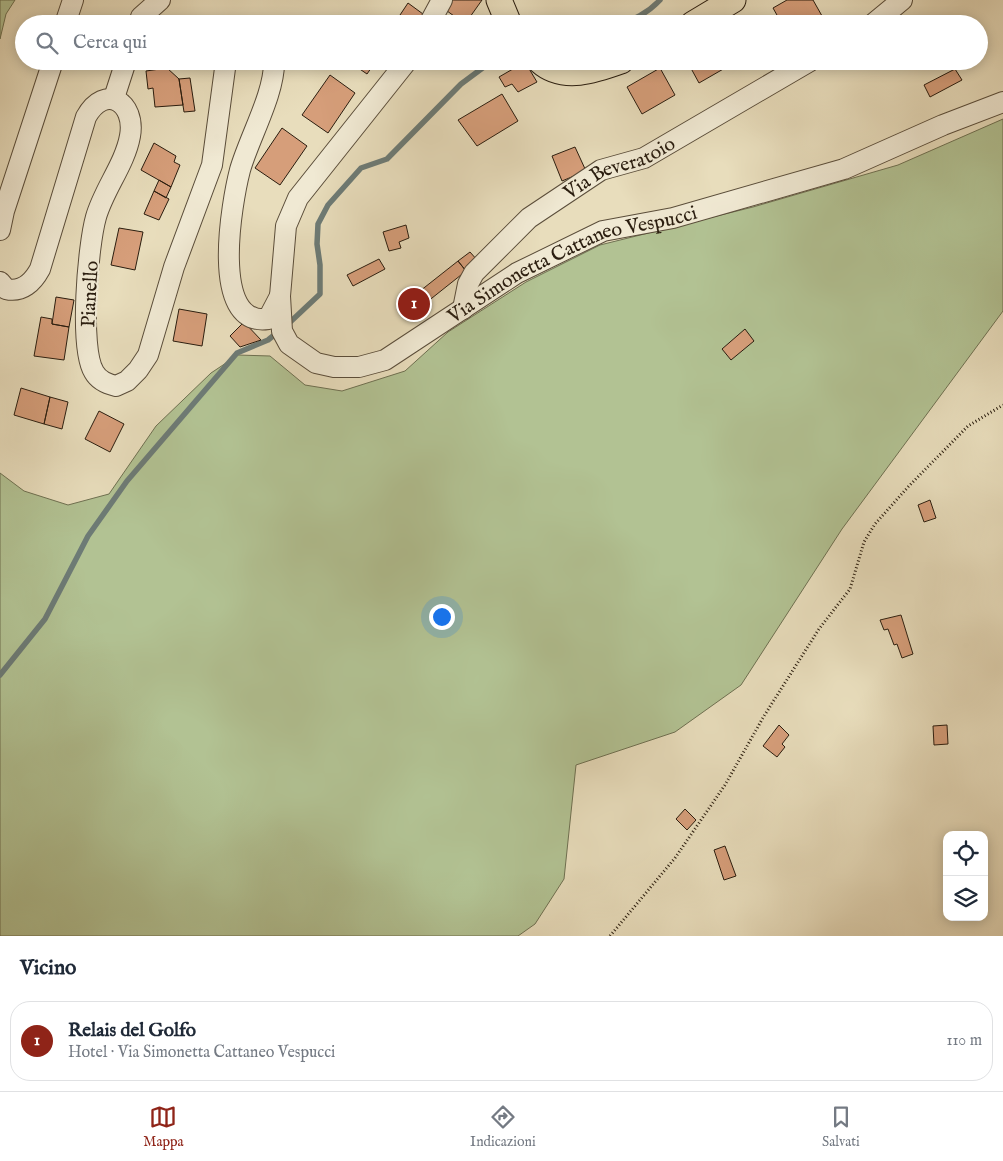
<!DOCTYPE html>
<html lang="it">
<head>
<meta charset="utf-8">
<style>
  :root { --surface:#fff; --page:#f2f2f3; --text:#1f2937; --muted:#747a83; --line:#e0e1e3; --accent:#8f2418 }
  body { margin:0; font-family:"IM FELL English",serif; background:var(--page); color:var(--text) }
  .controls { position:absolute; right:15px; bottom:15px; display:grid; overflow:hidden; border-radius:10px; box-shadow:0 2px 12px #0003 }
  .controls button { width:45px; height:45px; display:grid; place-items:center; padding:0; border:0; border-bottom:1px solid var(--line); background:var(--surface); color:var(--text); font:25px sans-serif }
  .you { position:absolute; left:441px; top:616px; width:18px; height:18px; margin:-12px; border:4px solid #fff; border-radius:50%; background:#1a73e8; box-shadow:0 0 0 8px #1a73e833 }
  .badge { display:grid; place-items:center; width:32px; height:32px; border-radius:50%; background:var(--accent); color:#fff; font-size:16px; font-weight:700 }
  .pin { position:absolute; translate:-50% -50%; border:2px solid #fff; box-shadow:0 1px 5px #0006 }
  .list { margin:0; padding:0; list-style:none }
  h2 { display:flex; justify-content:space-between; align-items:center; height:65px; margin:0; padding:0 20px; font-size:21px }
  h2 small { font-size:16px; font-weight:400; color:var(--muted) }
  .list li { display:grid; grid-template-columns:32px 1fr auto; gap:15px; align-items:center; box-sizing:border-box; height:80px; margin:0 10px 10px; padding:0 10px; border:1px solid var(--line); border-radius:20px }
  .list b { display:block; font-size:19px; white-space:nowrap }
  .list p { margin:0; font-size:16px; white-space:nowrap; color:var(--muted) }
  .list em { font-size:16px; font-style:normal; color:var(--muted) }
  .icon { flex:none; width:28px; height:28px; fill:none; stroke:currentColor; stroke-width:2; stroke-linecap:round; stroke-linejoin:round }
  .map { position:relative; flex:none; width:1003px; height:936px; overflow:hidden }
  .search { position:absolute; background:var(--surface); box-shadow:0 2px 12px #0003; left:15px; right:15px; top:15px; height:55px; display:flex; align-items:center; gap:12px; box-sizing:border-box; padding:0 18px; border-radius:28px; color:var(--muted); font-size:19px }
  .sheet { height:155px; background:var(--surface) }
  nav { display:flex; justify-content:space-around; align-items:center; box-sizing:border-box; height:70px; border-top:1px solid var(--line); background:var(--surface); font-size:14px; color:var(--muted) }
  nav a { display:grid; justify-items:center; gap:2px }
  nav .on { color:var(--accent) }
  .map>svg:first-child { display:block }
  .green { fill:#b2c293; stroke:#6e7051 }
  .lines { fill:none; stroke-linecap:round; stroke-linejoin:round }
  .stream { stroke:#6d7b76; stroke-width:5.5 }
  .building { fill:#d69e7a; stroke:#2a1d0f }
  .minor-casing { stroke:#5a4d3a; stroke-width:22 }
  .major-casing { stroke:#2a1d0f; stroke-width:27 }
  .path { stroke:#2a1d0f; stroke-width:3; stroke-dasharray:1 2.5; stroke-linecap:butt }
  .minor { stroke:#f0e9d3; stroke-width:20 }
  .major { stroke:#e8ddbc; stroke-width:25 }
  .labels { text-anchor:middle; stroke-width:4.5; stroke-linejoin:round; paint-order:stroke }
  .street-label { font-size:20px; fill:#2a1d0f; stroke:#f0e9d3 }
</style>
</head>
<body>
<div class="map">
<svg width="1003" height="936" viewBox="0 0 1003 936">
  <rect width="100%" height="100%" fill="#e8ddbc"/>
  <filter id="stains"><feTurbulence type="fractalNoise" baseFrequency=".004" numOctaves="4"/><feColorMatrix values="0 0 0 0 .2 0 0 0 0 .09 0 0 0 0 .02 0 0 0 .5 -.17"/></filter>
  <radialGradient id="worn" r=".72"><stop offset=".6" stop-color="#630" stop-opacity="0"/><stop offset="1" stop-color="#630" stop-opacity=".3"/></radialGradient>
  <path class="green" d="M0,0H15L6,14L0,39Z
    M1003,119V311L842,529L741,685L675,732L576,765L564,879L535,924L518,936H0V473L24,491L68,505L109,494L156,426L211,373L238,355L270,356L305,385L342,391L405,371L448,332L526,282L600,245L753,207L898,165Z"/>
  <g class="lines">
    <path class="stream" d="M616,24C632,22 649,12 660,0
      M287,325L320,294V265L317,244L318,224L328,205L361,168L387,159L461,84L492,61
      M0,675L45,619L88,536L127,481L237,353L268,340L278,332"/>
  </g>
  <path class="building" d="M450,0H482L465,24L443,8Z
    M787,0H813L826,23L782,24L773,8Z
    M408,3L423,14L416,24H394Z
    M369,18L378,24H365Z
    M348,61H376L367,74Z
    M687,61H731L732,64L699,83Z
    M525,62L537,82L518,92L512,84L505,87L499,77Z
    M167,68L179,79L183,105L155,107L153,88L148,89L146,71Z
    M660,68L675,95L642,114L627,87Z
    M955,69L962,80L930,97L924,85Z
    M330,75L355,93L328,133L302,115Z
    M190,78L195,111L184,112L179,79Z
    M502,94L518,121L477,146L458,120Z
    M282,128L307,146L280,185L255,168Z
    M154,143L176,156L174,162L180,165L171,187L141,170Z
    M575,147L586,171L562,181L552,156Z
    M159,180L171,187L166,198L154,191Z
    M154,191L169,199L159,220L144,214Z
    M406,225L409,238L399,242L401,248L389,251L383,232Z
    M119,228L143,232L135,270L111,265Z
    M470,252L478,261L466,271L458,261Z
    M379,259L385,269L353,286L347,275Z
    M458,261L466,271L427,302L420,291Z
    M420,291L427,302L416,308L409,298Z
    M56,297L74,300L69,327L52,324Z
    M179,309L207,314L202,346L173,341Z
    M41,317L52,319V324L69,327L64,360L34,356Z
    M244,322L261,340L240,347L230,336Z
    M745,329L754,341L731,360L722,349Z
    M21,388L50,397L44,424L14,415Z
    M50,397L68,402L62,429L44,424Z
    M99,411L124,424L110,452L85,439Z
    M930,500L936,518L924,522L918,505Z
    M901,615L913,654L902,658L897,644L894,645L888,629L884,630L880,620Z
    M779,725L789,735L782,744L785,747L777,757L763,746Z
    M947,725L948,744L934,745L933,726Z
    M685,809L696,820L687,830L676,819Z
    M725,846L736,876L724,880L714,850Z"/>
  <g class="lines">
    <g class="minor-casing">
      <g id="minor">
        <path d="M65,24L73,0"/>
        <path d="M139,24L141,17L160,0"/>
        <path d="M429,24L442,0"/>
        <path d="M873,24L902,0"/>
        <path d="M274,61C275,93 249,138 240,170C232,201 209,327 268,319L280,296"/>
        <path id="s1" d="M407,61L298,198L286,226L280,296L282,331L289,344L316,363L334,367H359L385,360L517,273L603,231L673,218L844,169L943,125L1003,102"/>
        <path d="M114,98L126,61"/>
        <path d="M0,230L4,211L53,61"/>
        <path d="M0,282L6,289C22,293 33,282 40,269L86,117C105,83 136,102 130,136C125,164 104,189 96,217C88,245 79,348 94,372C99,381 107,384 116,386L127,381L138,370L148,355L174,267L212,165L226,61"/>
        <path id="s2" d="M463,309L468,284L474,273L529,218L601,170L644,158L810,61"/>
      </g>
    </g>
    <g class="major-casing">
      <path id="major" d="M499,0L509,24
        M693,24L733,0
        M540,61C563,82 596,70 621,61"/>
    </g>
    <path class="path" d="M610,936L675,858L725,785L764,716L819,629L850,589L864,542L875,524L908,487L968,426L1003,405"/>
    <use href="#minor" class="minor"/>
    <use href="#major" class="major"/>
  </g>
  <g class="labels">
    <g class="street-label">
      <text dy="7" stroke="none"><textPath href="#s2" startOffset="220">Via Beveratoio</textPath></text>
      <text dy="7" stroke="none"><textPath href="#s1" startOffset="642">Via Simonetta Cattaneo Vespucci</textPath></text>
      <text transform="translate(89 294) rotate(-87)" y="7">Pianello</text>
    </g>
  </g>
  <rect width="100%" height="100%" filter="url(#stains)"/>
  <rect width="100%" height="100%" fill="url(#worn)"/>
</svg>
<div class="controls">
<button><svg class="icon" aria-label="locate" viewBox="0 0 24 24"><circle cx="12" cy="12" r="6"/><path d="M12 2v4M12 18v4M2 12h4M18 12h4"/></svg></button>
<button><svg class="icon" aria-label="layers" viewBox="0 0 24 24"><path d="M12 4l9 5-9 5-9-5zM3 14l9 5 9-5"/></svg></button>
</div>
<div class="you"></div>
<div class="pin badge" style="left:414px;top:304px">1</div>
<div class="search"><svg class="icon" aria-label="search" viewBox="0 0 24 24"><circle cx="10" cy="10" r="6"/><path d="M15 15l6 6"/></svg>Cerca qui</div>
</div>
<section class="sheet">
<h2>Vicino<small></small></h2>
<ul class="list">
<li><span class="badge">1</span><div><b>Relais del Golfo</b><p>Hotel · Via Simonetta Cattaneo Vespucci</p></div><em>110 m</em></li>
</ul>
</section>
<nav>
<a class="on"><svg class="icon" aria-label="map" viewBox="0 0 24 24"><path d="M3 6l6-2 6 2 6-2v14l-6 2-6-2-6 2zM9 4v14M15 6v14"/></svg>Mappa</a>
<a><svg class="icon" aria-label="directions" viewBox="0 0 24 24"><path d="M12 3l9 9-9 9-9-9zM9 14v-3h6M13 9l2 2-2 2"/></svg>Indicazioni</a>
<a><svg class="icon" aria-label="saved" viewBox="0 0 24 24"><path d="M7 4h10v16l-5-4-5 4z"/></svg>Salvati</a>
</nav>
</body>
</html>
